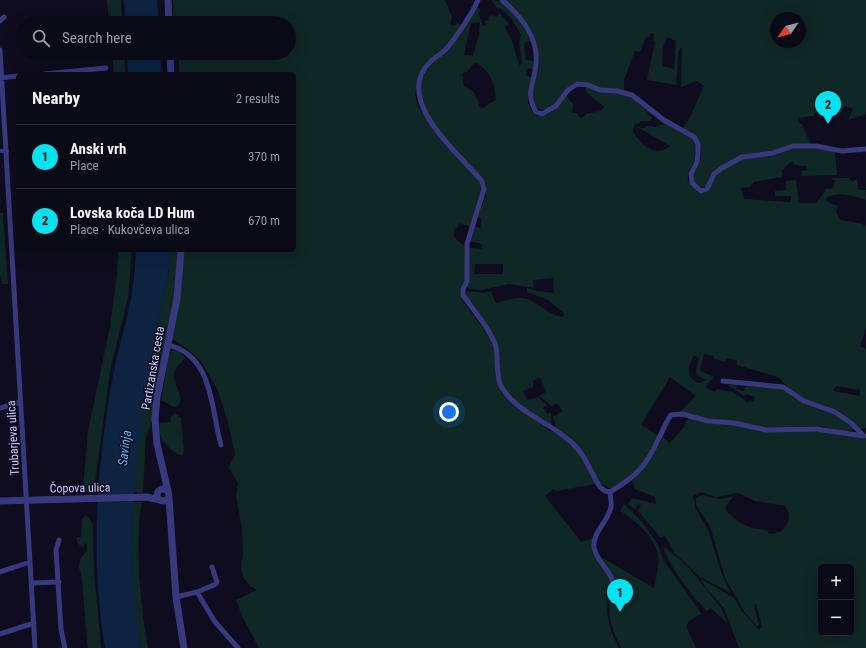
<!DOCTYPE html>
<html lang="en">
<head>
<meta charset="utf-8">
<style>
  :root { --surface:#0a0916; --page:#13121f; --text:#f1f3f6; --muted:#999aa1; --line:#2a2a35; --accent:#04e2f0 }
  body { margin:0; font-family:"Roboto Condensed",sans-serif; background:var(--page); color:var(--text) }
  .controls { position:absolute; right:12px; bottom:12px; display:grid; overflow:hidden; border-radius:6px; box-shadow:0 4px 16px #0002 }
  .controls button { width:36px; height:36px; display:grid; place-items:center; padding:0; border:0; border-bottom:1px solid var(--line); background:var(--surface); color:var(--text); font:20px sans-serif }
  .compass { position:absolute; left:770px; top:12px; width:36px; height:36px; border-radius:50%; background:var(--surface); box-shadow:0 4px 16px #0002; rotate:235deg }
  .you { position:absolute; left:449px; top:412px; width:14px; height:14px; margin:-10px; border:3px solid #fff; border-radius:50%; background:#1a73e8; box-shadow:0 0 0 6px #1a73e833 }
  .badge { display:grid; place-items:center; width:26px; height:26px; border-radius:50%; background:var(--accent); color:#111; font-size:13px; font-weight:700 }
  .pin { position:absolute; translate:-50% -33px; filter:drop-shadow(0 1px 2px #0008) }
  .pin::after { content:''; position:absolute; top:21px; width:14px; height:12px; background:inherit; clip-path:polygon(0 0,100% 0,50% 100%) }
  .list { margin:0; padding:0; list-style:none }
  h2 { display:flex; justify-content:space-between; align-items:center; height:52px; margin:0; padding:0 16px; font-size:17px }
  h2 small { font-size:13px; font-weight:400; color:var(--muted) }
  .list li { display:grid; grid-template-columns:26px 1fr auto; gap:12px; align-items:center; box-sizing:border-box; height:64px; padding:0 16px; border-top:1px solid var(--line) }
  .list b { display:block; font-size:15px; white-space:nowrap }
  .list p { margin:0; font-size:13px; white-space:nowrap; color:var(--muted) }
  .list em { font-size:13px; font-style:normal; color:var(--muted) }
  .icon { flex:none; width:22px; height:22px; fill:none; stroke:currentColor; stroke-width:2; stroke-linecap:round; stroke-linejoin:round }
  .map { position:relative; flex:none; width:866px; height:648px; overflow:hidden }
  .search { position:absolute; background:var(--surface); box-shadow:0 4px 16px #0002; left:16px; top:16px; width:280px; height:44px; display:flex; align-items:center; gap:10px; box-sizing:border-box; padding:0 14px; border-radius:22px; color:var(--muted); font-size:15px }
  .panel { position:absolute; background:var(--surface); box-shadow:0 4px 16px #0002; left:16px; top:72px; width:280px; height:180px; border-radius:6px }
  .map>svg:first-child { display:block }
  .green { fill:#0f2725; fill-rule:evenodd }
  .water { fill:#0c2341 }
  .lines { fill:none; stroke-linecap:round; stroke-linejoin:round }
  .pedestrian { stroke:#38387c; stroke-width:4 }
  .minor { stroke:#38387c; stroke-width:5 }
  .tertiary { stroke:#38387c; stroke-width:7 }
  .labels { text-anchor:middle; stroke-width:3; stroke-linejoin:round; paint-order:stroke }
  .street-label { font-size:12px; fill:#cdcafe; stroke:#0e0c1e }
  .water-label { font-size:13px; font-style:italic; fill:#59b8fc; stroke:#0e0c1e }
</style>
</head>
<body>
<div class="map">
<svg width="866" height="648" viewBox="0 0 866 648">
  <rect width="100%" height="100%" fill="#0e0c1e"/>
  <path class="green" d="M107,0H121L122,23H109Z
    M173,0H445L452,17L450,24L454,25L458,23L461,25L448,44L426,62L418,78L415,94L418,106L437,135L474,174L483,187L471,227L459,223L457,228H455L453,236L464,246L466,278L460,289V293L465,304L492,341L495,352L497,380L502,393L548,430L562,436L571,444L586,462L595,484L556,491L553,489L545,496L581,542L594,538L593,548L606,570L612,586C602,608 609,628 619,648H259L242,616L236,600L257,590L250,586L243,577L241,567L243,555L242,528L236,496L238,483L229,468L235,454L228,422L218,391L201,361L185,347L172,339L184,251L294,250V74H179V54L178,53H289V23H174Z
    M491,0C510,0 528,23 531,41L524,43L526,60L535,61L534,70L528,68L526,75L531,77L528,103L535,115C547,119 561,107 566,96L573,104L572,113H577L580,118L585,116V114L601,111L604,107L587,93L585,85C590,87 596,90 602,91C611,92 620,92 629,96C642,102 651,113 663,121C672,126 686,129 692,138C709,164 666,177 704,193L715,176L729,165L744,158L773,154L794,147H812L835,152L837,175L802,176V171L807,170L806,166L795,165L792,161L782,170V177L754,182L750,187L741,188L744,199L791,202V196H775V191L786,190V181L796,180L799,203H816L824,193L825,189H833L835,180H832L833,178H849L852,182L857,179L859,190H866V200C855,196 837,191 826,198L828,202L837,206L836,213L841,220L862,224L866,226V328L860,346L866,349V428L860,429L834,410L806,400L791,391L778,377L737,365V361L727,358L725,362L714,359V356L704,354L700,371L714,377L707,384L706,388L715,392L717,389L733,392L748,403L750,401L753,402L755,397L746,394L744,396L728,385H737L736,389L744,391L747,384L783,389L808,404L835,413L854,429C846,435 833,429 823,427C807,425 791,428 775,429L776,431L826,432L866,438V648H739L724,608L705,587L701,579L734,598L741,610L758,629H760L762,627L756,604H754L759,625L757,626L745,613L725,578L710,526L696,505V498L702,495L719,499L733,497L726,506V511C741,524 747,529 767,530L769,534C784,535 795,520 785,506L755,501L738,493L716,497L701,492L693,496L696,509L708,530L721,572L730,592L701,578L674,553L665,536L660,537L638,511L641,506L638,504L635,509L628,504L632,498L656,504L655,497L635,489L632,480L651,459L663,437L670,443L685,426L686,420L689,419L686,413L681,411L696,396L670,377L641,425L659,436C645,463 640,475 611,489L600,483L588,461L573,441L556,427L553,417L563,411L557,403L552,406L539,396L546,392L540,377L533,381V387L523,391L527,400L538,397L547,405L543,408L547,414L551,412L552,427C539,420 506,397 501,383C497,369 502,354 496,340C488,323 473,311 465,294L467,291L485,293L491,291L495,302L497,303C505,301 514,297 522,298C538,300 546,315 563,317L564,313L548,300L527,292V288L536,291L554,293L553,278L533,280L534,288L509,284L482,290L469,289L467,286V247L482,249V244L469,241L474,226L480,228L482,219L477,216L486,197V184L440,134L421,102L419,92L421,81L426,71L437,57L448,50L477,6L481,11L478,12L483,26L486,25L485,21L489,20L488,17L493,15L496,17L500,13L509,24L505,27L513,43L519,65L522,64L519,42L521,35L511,18L500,8L498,9ZM480,22L479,34L473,56L464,55L471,23ZM477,63C491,73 495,83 496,100L481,109L474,92L464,86L462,73L467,72L473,64ZM644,109L665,125H660L656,127L648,126L643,128L633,126L642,121H651L652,118ZM634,127L639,128L670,146C655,158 642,145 633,132ZM475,264H503V274H474ZM694,355L699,359L696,371L697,375L706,380L699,383C685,378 688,366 694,355ZM836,386L860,390V396L833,391ZM821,567H851V633H821Z
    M503,0H866V114L848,120L853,109L845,106L841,112L837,111L834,118L818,110L814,116L798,118V123L802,124L811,145L755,153L721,167L706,187L702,188L694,182C692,173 698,169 700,161C704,144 697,134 683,128L690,117L704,86L697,81L681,87L682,47L679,50L676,85L647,80L655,42L653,41L654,34L651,33L649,37H646L640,52L635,51L624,80V92C616,90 607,90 599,88C591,86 586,81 578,83C563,86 560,117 536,108C529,93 536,81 539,66C541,55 527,23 520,14C515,9 509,4 503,0ZM776,18H800V42H776ZM667,37L676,41L674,69L662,66L663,48Z
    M112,53H124L125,74H114Z
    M0,213H3L8,284H2L1,276L0,277Z
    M118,250H132L128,298L110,371L94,490L92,493H88L83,489L88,431L110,327L117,274Z
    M171,250H178L174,299L153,418L146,437L143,493L133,492C138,438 146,385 156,331C161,304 169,278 171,250Z
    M173,350H178L185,358C182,362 177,366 175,370C170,382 183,391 180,404L174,407L161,400L169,355Z
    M175,413L181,418L184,450L183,455H179C168,449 156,437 160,423L170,422L171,416Z
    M133,502H142C134,541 141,608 148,648H141C131,599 131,551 133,502Z
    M624,504L643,523L652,536L659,546L663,560L699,610L701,614L689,621L686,626L696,648H621C613,632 607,617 610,599C612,593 615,590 616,584L600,559L601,557L654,588C656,578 661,561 657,551C652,535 634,519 620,511Z
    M86,515L92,522L93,531L94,571L101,648H88L87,642L82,580L79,567L80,559L87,550V544L84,543V546L81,547L77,542V538L81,536L82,520Z
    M665,547L688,567L719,605L724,614L728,624L711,608L707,611C694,598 668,566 664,548Z"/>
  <path class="water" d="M124,0H157L159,23H126Z
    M127,53H160L162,74H128Z
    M136,250H171C169,282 159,312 154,343C137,446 122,544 141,648H105C90,559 97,464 113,375C118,350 126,324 131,298C134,283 135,266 136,250Z"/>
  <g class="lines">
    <path class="pedestrian" d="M0,151H7"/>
    <path class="minor" d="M478,0C473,12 455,39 446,49C441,54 435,57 430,62C392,99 459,154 482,181L484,189L467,244V281L463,289V295C473,310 491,330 496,347C498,357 496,378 501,386C515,412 552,423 572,443C585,454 591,473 600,487L605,491L610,492
      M502,0C521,16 539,37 536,65C534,84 525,93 536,112L542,114L556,106L568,90L577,84L588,85L600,90L617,91L632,95L664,120L694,137L698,144V154L697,162L691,174L692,183L701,191L707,189L714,174L722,168L742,157L773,153L793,146H816L842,151L866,149
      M0,21L4,17
      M0,50L35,648
      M44,74L106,68
      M0,78L18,76
      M168,345C213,355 211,409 221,445
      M723,381L783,387L804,401L835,412L851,423L863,435
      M0,408L20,402
      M59,540L56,550L61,629L65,648
      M0,572L30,562
      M32,583L59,582
      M613,589C615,572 596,563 594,547C593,531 608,522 611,507C612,503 610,496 610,492C635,477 646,467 658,440C663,431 665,423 671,415L682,414L708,421L734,423L766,430L816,429L864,436
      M197,592L216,584L217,582L212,567
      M176,597L197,592L215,622L238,648
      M0,634L34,623"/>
    <path class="tertiary" d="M168,0L169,23
      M170,53L171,74
      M157 495a6 6 0 1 1 12 0a6 6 0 1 1-12 0Z
      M168,491L157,444L155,419L157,397L177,299L181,250
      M169,498L176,597L184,648
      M0,501L146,497L160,500"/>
  </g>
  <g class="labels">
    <g class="street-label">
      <text transform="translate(153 368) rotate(-80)" y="4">Partizanska cesta</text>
      <text transform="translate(13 438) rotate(-93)" y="4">Trubarjeva ulica</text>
      <text transform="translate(80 488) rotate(-1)" y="4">Čopova ulica</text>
    </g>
    <g class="water-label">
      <text transform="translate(124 448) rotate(-83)" y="5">Savinja</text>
    </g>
  </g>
</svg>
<div class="controls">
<button>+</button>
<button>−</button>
</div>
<svg class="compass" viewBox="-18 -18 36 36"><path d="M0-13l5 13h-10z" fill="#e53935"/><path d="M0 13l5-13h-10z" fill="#999aa1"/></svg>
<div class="you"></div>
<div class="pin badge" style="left:620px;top:612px">1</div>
<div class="pin badge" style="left:828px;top:124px">2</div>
<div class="search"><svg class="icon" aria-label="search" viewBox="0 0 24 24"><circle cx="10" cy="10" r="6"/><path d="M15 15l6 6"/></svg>Search here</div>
<section class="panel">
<h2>Nearby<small>2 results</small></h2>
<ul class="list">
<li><span class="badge">1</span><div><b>Anski vrh</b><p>Place</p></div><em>370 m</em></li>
<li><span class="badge">2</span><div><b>Lovska koča LD Hum</b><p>Place · Kukovčeva ulica</p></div><em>670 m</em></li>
</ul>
</section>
</div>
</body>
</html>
